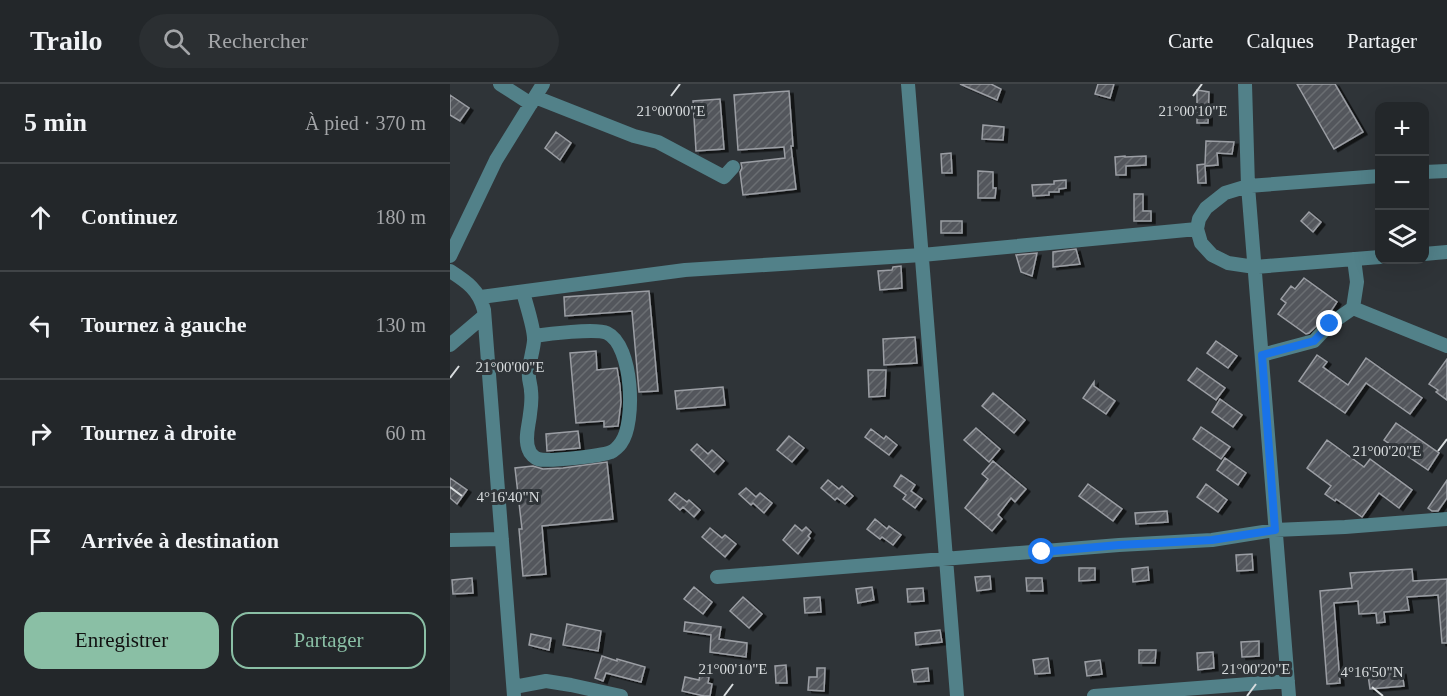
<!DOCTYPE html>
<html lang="fr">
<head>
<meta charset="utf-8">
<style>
  :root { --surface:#23272a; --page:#2b2f32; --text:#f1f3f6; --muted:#a3a5a8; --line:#404447; --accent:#8abfa5 }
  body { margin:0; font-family:Georgia,serif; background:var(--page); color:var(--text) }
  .controls { position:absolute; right:18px; top:18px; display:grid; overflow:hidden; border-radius:12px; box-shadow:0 6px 24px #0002 }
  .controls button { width:54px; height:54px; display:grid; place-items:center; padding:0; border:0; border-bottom:2px solid var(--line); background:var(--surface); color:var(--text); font:30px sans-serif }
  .stop { position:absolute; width:18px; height:18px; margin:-14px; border:4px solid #1a73e8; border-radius:50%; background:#fff }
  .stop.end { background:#1a73e8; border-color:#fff; box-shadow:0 2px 6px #0008 }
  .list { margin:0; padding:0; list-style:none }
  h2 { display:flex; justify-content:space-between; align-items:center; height:78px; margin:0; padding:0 24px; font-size:26px }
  h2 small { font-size:20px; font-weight:400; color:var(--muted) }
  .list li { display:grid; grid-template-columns:39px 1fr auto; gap:18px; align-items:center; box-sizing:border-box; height:108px; padding:0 24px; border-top:2px solid var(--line) }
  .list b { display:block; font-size:22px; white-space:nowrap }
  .list em { font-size:20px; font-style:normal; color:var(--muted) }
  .actions { display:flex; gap:12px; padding:18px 24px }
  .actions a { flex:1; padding:14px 0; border:2px solid var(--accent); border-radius:18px; text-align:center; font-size:21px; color:var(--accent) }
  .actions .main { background:var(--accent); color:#111 }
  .icon { flex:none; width:33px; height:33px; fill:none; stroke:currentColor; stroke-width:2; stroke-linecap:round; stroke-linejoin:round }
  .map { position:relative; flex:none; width:997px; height:612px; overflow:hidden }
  header { display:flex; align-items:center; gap:36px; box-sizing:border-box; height:84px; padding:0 30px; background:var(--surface); border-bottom:2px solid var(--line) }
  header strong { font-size:28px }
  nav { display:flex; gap:33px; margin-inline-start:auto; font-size:21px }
  .search { width:420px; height:54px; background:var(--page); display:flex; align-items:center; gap:15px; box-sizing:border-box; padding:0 21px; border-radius:33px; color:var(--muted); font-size:22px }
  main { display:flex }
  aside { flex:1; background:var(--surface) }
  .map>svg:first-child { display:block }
  .building { fill:url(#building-hatch); stroke:#9b9ea4; stroke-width:1.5; filter:url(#shadow) }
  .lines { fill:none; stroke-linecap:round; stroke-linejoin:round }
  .minor { stroke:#528189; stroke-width:14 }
  .route { stroke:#1a73e8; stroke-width:8 }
  .ticks { fill:none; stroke:#d8dcde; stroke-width:2 }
  .ticks-label { font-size:15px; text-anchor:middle; fill:#d8dcde; stroke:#2f3438; stroke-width:6; stroke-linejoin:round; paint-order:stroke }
</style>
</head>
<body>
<header>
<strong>Trailo</strong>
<div class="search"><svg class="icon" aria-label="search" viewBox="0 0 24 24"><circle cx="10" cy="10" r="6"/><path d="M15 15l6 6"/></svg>Rechercher</div>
<nav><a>Carte</a><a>Calques</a><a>Partager</a></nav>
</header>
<main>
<aside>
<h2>5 min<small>À pied · 370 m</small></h2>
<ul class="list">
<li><svg class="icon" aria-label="ahead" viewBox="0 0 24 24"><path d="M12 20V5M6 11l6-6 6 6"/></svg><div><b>Continuez</b></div><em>180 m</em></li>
<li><svg class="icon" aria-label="left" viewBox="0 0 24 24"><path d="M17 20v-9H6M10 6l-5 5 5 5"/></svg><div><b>Tournez à gauche</b></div><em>130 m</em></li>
<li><svg class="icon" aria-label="right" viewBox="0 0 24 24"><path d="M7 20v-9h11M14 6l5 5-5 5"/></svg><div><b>Tournez à droite</b></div><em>60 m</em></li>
<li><svg class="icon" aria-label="arrive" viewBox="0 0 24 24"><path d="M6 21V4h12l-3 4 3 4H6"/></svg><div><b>Arrivée à destination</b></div></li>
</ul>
<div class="actions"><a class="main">Enregistrer</a><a>Partager</a></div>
</aside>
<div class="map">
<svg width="997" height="612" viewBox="0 0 997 612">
  <defs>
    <pattern id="building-hatch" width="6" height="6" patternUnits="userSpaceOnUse" patternTransform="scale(1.5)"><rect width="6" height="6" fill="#53565b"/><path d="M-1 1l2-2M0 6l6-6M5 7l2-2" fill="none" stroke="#6b6e72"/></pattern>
    <filter id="shadow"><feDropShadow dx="4" dy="2.5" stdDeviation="0" flood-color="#0009"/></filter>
  </defs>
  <rect width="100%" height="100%" fill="#2f3438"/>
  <path class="building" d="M510,0H541L551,5L547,16Z
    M648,0H664L660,14L645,10Z
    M847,0H885L913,48L884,65Z
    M747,6L759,8L758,39H747Z
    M339,7L343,62H341L346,105L293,111L290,88L292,84L291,79L335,74L334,63L288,66L284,11Z
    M0,11L19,24L10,37L0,31Z
    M270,15L274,65L246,67L243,17Z
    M533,41L554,43L553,56L532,55Z
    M106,48L121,59L110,76L95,64Z
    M756,57L784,58L782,70L767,69L768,81L755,82L756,99H748L747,81L755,80Z
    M501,69L502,89H492L491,70Z
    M675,72V73L696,72V81L676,82V91H666L665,73Z
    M528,87L543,88V104H546L545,114H528Z
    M616,96V104L609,105V108H599V111L583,112L582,101L604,100V97Z
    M684,110H693V127H701V137H684Z
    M859,128L871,138L863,148L851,137Z
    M491,137H512V149H491Z
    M626,165L630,180L603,183V168Z
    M587,169L582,192L571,188L566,171Z
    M451,182L452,204L430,206L428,187L442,186L443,183Z
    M854,194L887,218L879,230L859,249L856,250L828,230L836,219L831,215L841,202L845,205Z
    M199,207L208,307L189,308L182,227L115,232L114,213Z
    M465,253L467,279L434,281L433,255Z
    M766,257L787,272L778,284L757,269Z
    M146,267L147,286L167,284L170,302L171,318L168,342L154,343V337L126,339L120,269Z
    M867,271L877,278L873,283L898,301L916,274L972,314L960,330L916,299L895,329L849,297Z
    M997,275V316L986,308L988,306L979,300Z
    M747,284L775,304L766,316L738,296Z
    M418,286H436L435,312L419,313Z
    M644,298V302L665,317L656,330L633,314Z
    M273,303L275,321L227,325L225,307Z
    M543,309L575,336L564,349L532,322Z
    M770,315L792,331L783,343L762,328Z
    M946,339L989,369L978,386L934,356Z
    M751,343L780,363L771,375L743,355Z
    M526,344L550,365L539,378L514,356Z
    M421,345L434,355L436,352L447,361L439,371L415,353Z
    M128,347L130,364L97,367L96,350Z
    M339,352L354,364L342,378L327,366Z
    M877,356L914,383L920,375L962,406L949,424L929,409L912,433L886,415L885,417L875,410L881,402L857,384Z
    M247,360L258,370L262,366L274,377L264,388L241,366Z
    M775,374L796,389L788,401L767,386Z
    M543,377L576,405L565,418L561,414L548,431L552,435L542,447L515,424L538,395L532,390Z
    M157,378L163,435L92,442L96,490L73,492L69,445H72L65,384L83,382L93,385L113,384Z
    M451,391L465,401L461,407L472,415L465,424L453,415L456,411L444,402Z
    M0,394L17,406L7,420L0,414Z
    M378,396L389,405L392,402L403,412L395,420L387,414L385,416L371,404Z
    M997,396V414L988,427H982L978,424Z
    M638,400L672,425L663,437L629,412Z
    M756,400L777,416L768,428L747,413Z
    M296,404L306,413L310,409L322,419L314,429L303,419L301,421L289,410Z
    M225,409L237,418L239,416L250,426L244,433L233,423L230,426L219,416Z
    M717,427L718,438L686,440L685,429Z
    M425,435L437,445L439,442L451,451L443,461L432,453L430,455L417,445Z
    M345,441L352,447L356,443L361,448L358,452L360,454L348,470L333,456Z
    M260,444L272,454L275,451L286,460L275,473L252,453Z
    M802,470L803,486L787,487L786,471Z
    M698,483L699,496L683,498L682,485Z
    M629,484H645V496L629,497Z
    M962,485L963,497L997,495V559H992L988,511L957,513L959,526L934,528L935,538L927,539L926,529L909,530L908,517L884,519L890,599L877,600L870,507L902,504L900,489Z
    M540,492L541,505L527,507L525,493Z
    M22,494L23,509L3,510L2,496Z
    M576,494H592L593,507H577Z
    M244,503L262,518L253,530L234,515Z
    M422,503L424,516L408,519L406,505Z
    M473,504L474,517L458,518L457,505Z
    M293,513L312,530L299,544L280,527Z
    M370,513L371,528L355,529L354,514Z
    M235,538L271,543L269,555L297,559L296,573L260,568L261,551L234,547Z
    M117,540L151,547L148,567L113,561Z
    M490,546L492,558L466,561L465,549Z
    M81,550L101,554L99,566L79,561Z
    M809,557V572L792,573L791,558Z
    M689,566H706L705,579H689Z
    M763,568L764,584L748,586L747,569Z
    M152,572L167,577V575L195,583L191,598L156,589L153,597L145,594Z
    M598,574L600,589L585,590L583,576Z
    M650,576L652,590L637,592L635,578Z
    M336,581L337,599H326L325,582Z
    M367,584H375L374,607L358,606L359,593H367Z
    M478,584L479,597L464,598L462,586Z
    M952,588L954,602L920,605L918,591Z
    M250,591L259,593L258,599L262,600L260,612H254L232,607L235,593L249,596Z"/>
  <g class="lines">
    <path class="minor" d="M50,0L81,20
      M458,0L507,612
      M795,0L798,102L839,612
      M85,13L184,52L208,58L274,93L283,83
      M974,88L997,87
      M930,92L798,102L775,109L756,124L749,135L747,145L751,159L762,171L778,179L805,183L930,173
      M974,170L997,168
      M0,172L46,76L93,0
      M904,175L907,198L903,224L997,262
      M0,187C17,198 29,206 34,226L64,612
      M73,208C76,220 85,246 84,257C83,268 79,278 79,289C78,295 81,301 81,307C82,314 81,323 80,330C79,341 74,355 79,366C80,370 85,374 88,375C97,378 151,372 161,368C164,367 169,362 171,359C186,339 183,261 157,249C146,244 97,250 84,252
      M31,213L235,186L472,171L747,145
      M0,261L34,232
      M812,271L864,257L880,240L903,224
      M0,456L52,455
      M267,493L669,461L762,456L825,446L895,443L997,435
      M64,603L96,597L121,601L171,612
      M644,612L838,597"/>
  </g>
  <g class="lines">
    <path class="route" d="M592,468L669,461L762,456L825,446L812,271L864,257L880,240"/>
  </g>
  <path class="ticks" d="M221,12L230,0M743,12L752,0M0,294L9,282M988,367L997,355M0,403L12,412M922,603L933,612M274,612L283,600M797,612L806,600"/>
  <g class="ticks-label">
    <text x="221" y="32">21°00'00"E</text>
    <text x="743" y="32">21°00'10"E</text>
    <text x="60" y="288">21°00'00"E</text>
    <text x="937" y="372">21°00'20"E</text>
    <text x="58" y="418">4°16'40"N</text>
    <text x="283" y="590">21°00'10"E</text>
    <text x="806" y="590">21°00'20"E</text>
    <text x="922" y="593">4°16'50"N</text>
  </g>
</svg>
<div class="controls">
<button>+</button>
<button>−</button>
<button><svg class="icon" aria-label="layers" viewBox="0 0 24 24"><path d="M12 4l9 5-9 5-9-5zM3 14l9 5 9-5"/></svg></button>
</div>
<div class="stop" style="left:592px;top:468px"></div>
<div class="stop end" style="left:880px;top:240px"></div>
</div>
</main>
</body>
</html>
